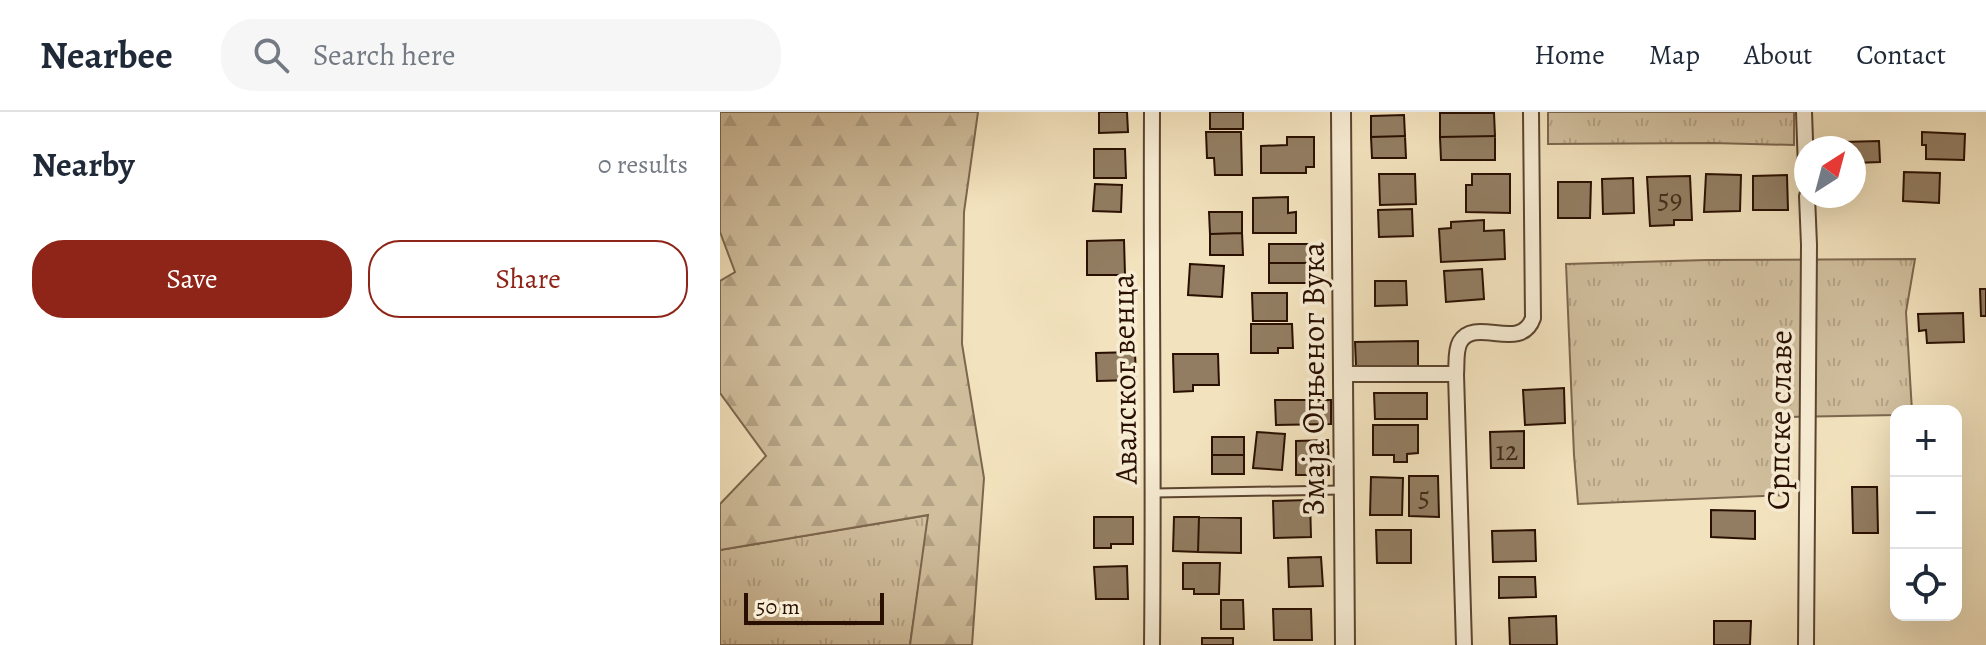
<!DOCTYPE html>
<html lang="en">
<head>
<meta charset="utf-8">
<style>
  :root { --surface:#fff; --page:#f6f6f7; --text:#1f2937; --muted:#747a83; --line:#e0e1e3; --accent:#8f2418 }
  body { margin:0; font-family:Alegreya,serif; background:var(--page); color:var(--text) }
  .controls { position:absolute; right:24px; bottom:24px; display:grid; overflow:hidden; border-radius:16px; box-shadow:0 8px 32px #0002 }
  .controls button { width:72px; height:72px; display:grid; place-items:center; padding:0; border:0; border-bottom:2px solid var(--line); background:var(--surface); color:var(--text); font:40px sans-serif }
  .compass { position:absolute; left:1074px; top:24px; width:72px; height:72px; border-radius:50%; background:var(--surface); box-shadow:0 8px 32px #0002; rotate:36deg }
  .scale { position:absolute; left:24px; bottom:20px; width:140px; box-sizing:border-box; padding-left:8px; border:4px solid #290f00; border-top:0; font-size:22px; line-height:28px; white-space:nowrap; color:#290f00; -webkit-text-stroke:6px #f7ecd4; paint-order:stroke }
  .list { margin:0; padding:0; list-style:none }
  h2 { display:flex; justify-content:space-between; align-items:center; height:104px; margin:0; padding:0 32px; font-size:34px }
  h2 small { font-size:26px; font-weight:400; color:var(--muted) }
  .actions { display:flex; gap:16px; padding:24px 32px }
  .actions a { flex:1; padding:18px 0; border:2px solid var(--accent); border-radius:32px; text-align:center; font-size:28px; color:var(--accent) }
  .actions .main { background:var(--accent); color:#fff }
  .icon { flex:none; width:44px; height:44px; fill:none; stroke:currentColor; stroke-width:2; stroke-linecap:round; stroke-linejoin:round }
  .map { position:relative; flex:none; width:1266px; height:533px; overflow:hidden }
  header { display:flex; align-items:center; gap:48px; box-sizing:border-box; height:112px; padding:0 40px; background:var(--surface); border-bottom:2px solid var(--line) }
  header strong { font-size:38px }
  nav { display:flex; gap:44px; margin-inline-start:auto; font-size:28px }
  .search { width:560px; height:72px; background:var(--page); display:flex; align-items:center; gap:20px; box-sizing:border-box; padding:0 28px; border-radius:32px; color:var(--muted); font-size:30px }
  main { display:flex }
  aside { flex:1; background:var(--surface) }
  .map>svg:first-child { display:block }
  .grass { fill:url(#grass-tufts); stroke:#7c664e; stroke-width:2 }
  .forest { fill:url(#forest-firs); stroke:#7c664e; stroke-width:2 }
  .building { fill:#927d62; stroke:#290f00; stroke-width:2 }
  .lines { fill:none; stroke-linecap:round; stroke-linejoin:round }
  .service-casing { stroke:#5b442f; stroke-width:11 }
  .minor-casing { stroke:#5b442f; stroke-width:18 }
  .tertiary-casing { stroke:#5b442f; stroke-width:22 }
  .service { stroke:#f7ecd4; stroke-width:7 }
  .minor { stroke:#f7ecd4; stroke-width:14 }
  .tertiary { stroke:#f7ecd4; stroke-width:18 }
  .labels { text-anchor:middle; stroke-width:7; stroke-linejoin:round; paint-order:stroke }
  .number-label { font-size:28px; fill:#432a18 }
  .street-label { font-size:32px; fill:#290f00; stroke:#f7ecd4 }
</style>
</head>
<body>
<header>
<strong>Nearbee</strong>
<div class="search"><svg class="icon" aria-label="search" viewBox="0 0 24 24"><circle cx="10" cy="10" r="6"/><path d="M15 15l6 6"/></svg>Search here</div>
<nav><a>Home</a><a>Map</a><a>About</a><a>Contact</a></nav>
</header>
<main>
<aside>
<h2>Nearby<small>0 results</small></h2>
<ul class="list">
</ul>
<div class="actions"><a class="main">Save</a><a>Share</a></div>
</aside>
<div class="map">
<svg width="1266" height="533" viewBox="0 0 1266 533">
  <defs>
    <pattern id="grass-tufts" width="24" height="20" patternUnits="userSpaceOnUse" patternTransform="scale(2)"><rect width="24" height="20" fill="#d0be9d"/><path d="M3 7l-1-3M5 7V3M7 7l1-3M15 17l-1-3M17 17v-4M19 17l1-3" fill="none" stroke="#b3a285"/></pattern>
    <pattern id="forest-firs" width="22" height="20" patternUnits="userSpaceOnUse" patternTransform="scale(2)"><rect width="22" height="20" fill="#d0be9d"/><path d="M5 1l3.5 6h-7zM16 11l3.5 6h-7z" fill="#b3a285"/></pattern>
  </defs>
  <rect width="100%" height="100%" fill="#f2e2bd"/>
  <filter id="stains"><feTurbulence type="fractalNoise" baseFrequency=".0025" numOctaves="4"/><feColorMatrix values="0 0 0 0 .2 0 0 0 0 .09 0 0 0 0 .02 0 0 0 .5 -.17"/></filter>
  <radialGradient id="worn" r=".72"><stop offset=".6" stop-color="#630" stop-opacity="0"/><stop offset="1" stop-color="#630" stop-opacity=".3"/></radialGradient>
  <path class="grass" d="M828,0H1074V33L992,31L828,32Z
    M1195,147L1186,200L1192,299H1176V303L1067,305L1068,383L858,392L854,343L846,152L987,148Z
    M209,403L190,533H0V438Z"/>
  <path class="forest" d="M0,0H258L244,100L242,232L264,366L252,533H190L208,403L0,438V392L46,344L0,281V169L15,160L0,120Z"/>
  <path class="building" d="M379,0H407L408,20L379,21Z
    M490,0H523V17H490Z
    M720,1H774L775,24L720,25Z
    M684,3L685,24L651,25V4Z
    M486,20H521L522,63H495L494,46H487Z
    M1202,20L1245,22L1244,48L1206,47V33H1202Z
    M685,24L686,46H652L651,25Z
    M775,24V48H721L720,25Z
    M567,25H594V55H586V61H541V34L567,33Z
    M1159,29L1160,50L1134,51V36H1124L1123,30Z
    M374,37H405L406,66H374Z
    M1184,60L1220,61L1219,91L1183,89Z
    M659,62H695L696,92L660,93Z
    M752,62H790V101L746,100V73H752Z
    M986,62L1021,63L1020,99L984,100Z
    M1067,63L1068,98H1033V64Z
    M970,64L972,108H954V113L930,114L927,65Z
    M913,66L914,101L883,102L882,67Z
    M838,70H871L870,106H838Z
    M375,72L402,73L401,100L373,99Z
    M568,85V101L576,100V121H533V86Z
    M692,97L693,124L659,125L658,98Z
    M489,100H522V121L490,122Z
    M764,108V119L784,118L785,147L721,150L719,117L731,116V110Z
    M522,121L523,143H490V122Z
    M404,128L405,163H367V129Z
    M549,132H592V151H549Z
    M549,151H592V171H549Z
    M470,152L504,154L502,185L468,183Z
    M762,157L764,187L726,190L724,159Z
    M655,169H686L687,193L655,194Z
    M1260,177H1266V204H1261Z
    M532,181H567V209H533Z
    M1243,201L1244,230L1207,231L1206,218L1199,219L1198,202Z
    M531,212H572L573,236H558V241H531Z
    M698,229V254H636L635,230Z
    M415,240L416,268L377,269L376,241Z
    M453,242H498L499,273H473V279L454,280Z
    M844,276L845,311L805,313L803,278Z
    M654,281H707V307H655Z
    M555,288H611V312L556,313Z
    M653,313H698V341L687,342V350H674V343H653Z
    M804,319V356H771L770,320Z
    M537,320L565,322L562,358L533,356Z
    M492,325H524V343H492Z
    M608,328L609,363H576V329Z
    M492,343H524V362H492Z
    M689,364H718L719,405L689,404Z
    M651,365L683,366L682,403H650Z
    M1132,375H1157L1158,421H1133Z
    M590,388L591,425L554,426L553,389Z
    M991,398L1035,399V427L991,425Z
    M374,405H413V432H391V436H374Z
    M454,405H479L478,440L453,439Z
    M479,405L521,406V441L478,440Z
    M656,418H691V451H657Z
    M815,418L816,449L773,450L772,419Z
    M601,445L603,474L569,475L568,446Z
    M463,451H500L499,482H474V477H463Z
    M407,454L408,487H376L374,455Z
    M779,465H815L816,485L779,486Z
    M501,488H523L524,517H501Z
    M553,497H591L592,528H554Z
    M836,504L837,533H790L789,506Z
    M994,509H1031L1030,533H994Z
    M482,526H513V533H482Z"/>
  <g class="lines">
    <g class="service-casing">
      <path id="service" d="M434,381L621,378"/>
    </g>
    <g class="minor-casing">
      <path id="minor" d="M1084,0L1086,57
        M624,262H736
        M432,533C434,355 431,178 432,0
        M744,533L736,262C737,253 735,239 740,230C755,204 801,241 813,206L811,0
        M1086,533L1089,133L1087,84"/>
    </g>
    <g class="tertiary-casing">
      <path id="tertiary" d="M621,0L625,533"/>
    </g>
    <use href="#service" class="service"/>
    <use href="#minor" class="minor"/>
    <use href="#tertiary" class="tertiary"/>
  </g>
  <g class="labels">
    <g class="number-label">
      <text x="950" y="96">59</text>
      <text x="787" y="348">12</text>
      <text x="704" y="394">5</text>
    </g>
    <g class="street-label">
      <text transform="translate(404 267) rotate(-91)" y="11">Авалског венца</text>
      <text transform="translate(593 267) rotate(-90)" y="11">Змаја Огњеног Вука</text>
      <text transform="translate(1059 308) rotate(-89)" y="11">Српске славе</text>
    </g>
  </g>
  <rect width="100%" height="100%" filter="url(#stains)"/>
  <rect width="100%" height="100%" fill="url(#worn)"/>
</svg>
<div class="controls">
<button>+</button>
<button>−</button>
<button><svg class="icon" aria-label="locate" viewBox="0 0 24 24"><circle cx="12" cy="12" r="6"/><path d="M12 2v4M12 18v4M2 12h4M18 12h4"/></svg></button>
</div>
<svg class="compass" viewBox="-18 -18 36 36"><path d="M0-13l5 13h-10z" fill="#e53935"/><path d="M0 13l5-13h-10z" fill="#747a83"/></svg>
<div class="scale">50 m</div>
</div>
</main>
</body>
</html>
